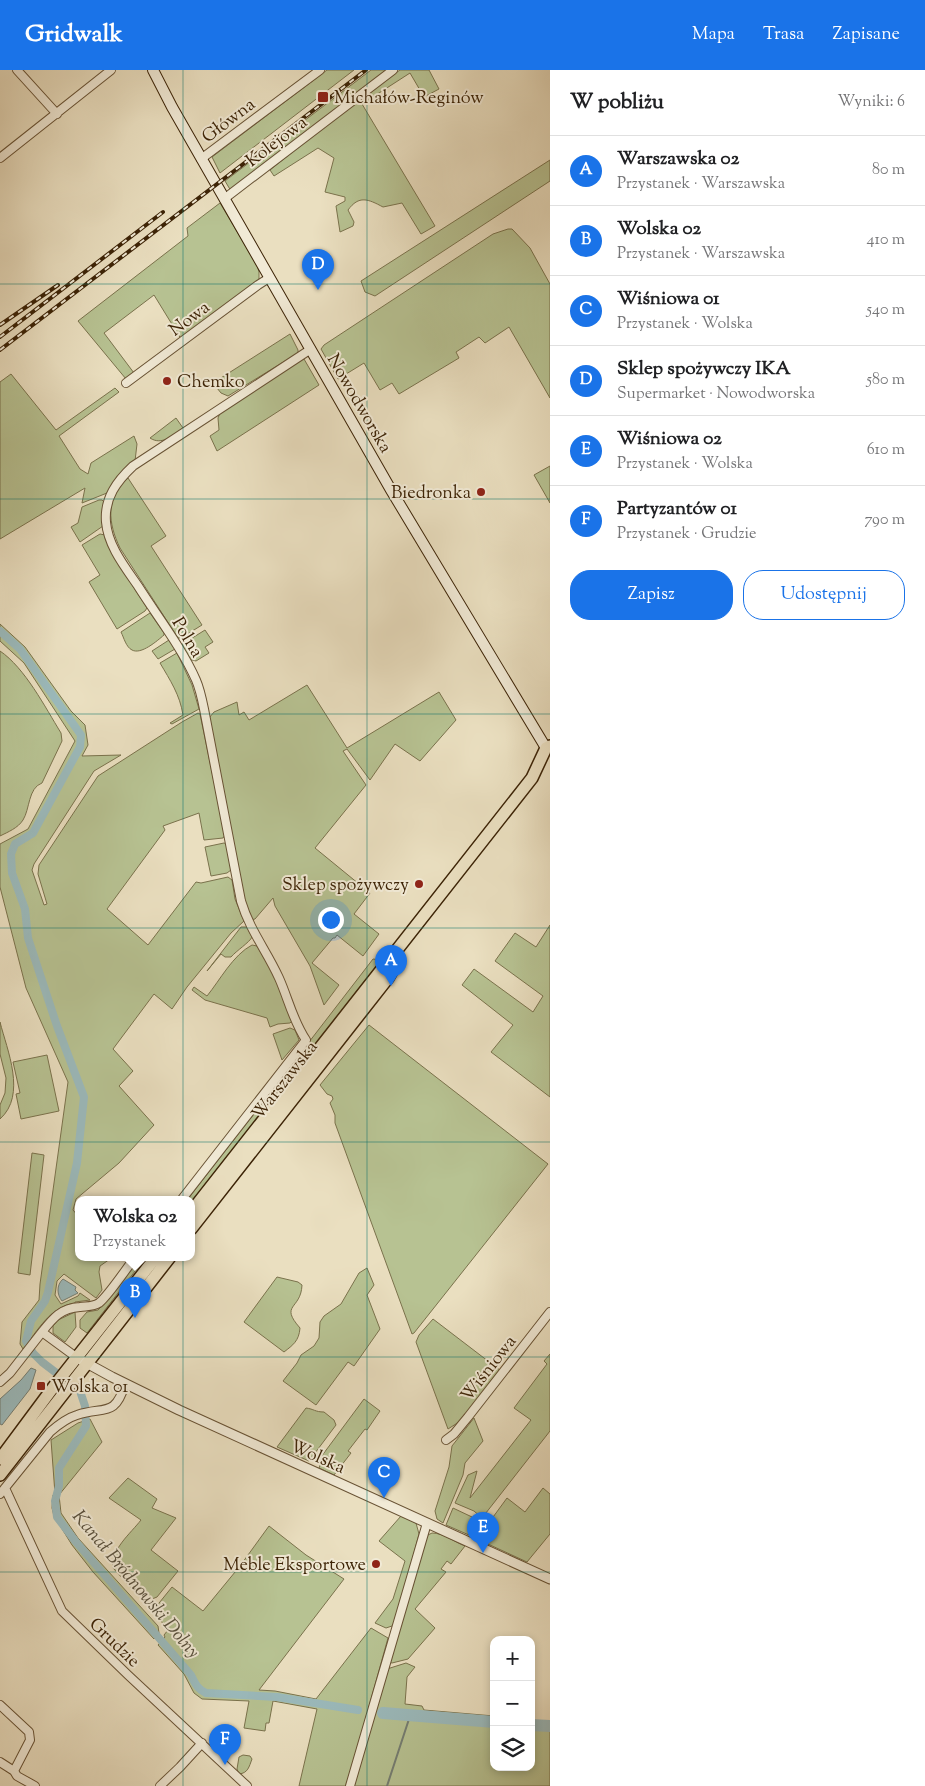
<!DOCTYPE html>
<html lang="pl">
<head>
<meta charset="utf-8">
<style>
  :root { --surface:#fff; --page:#f6f6f6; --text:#202124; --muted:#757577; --line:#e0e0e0; --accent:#1a73e8 }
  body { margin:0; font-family:"Sorts Mill Goudy",serif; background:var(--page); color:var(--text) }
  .controls { position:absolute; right:15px; bottom:15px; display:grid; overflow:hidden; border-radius:10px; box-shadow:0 2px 8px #0003 }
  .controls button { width:45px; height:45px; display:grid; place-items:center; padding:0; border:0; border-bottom:1px solid var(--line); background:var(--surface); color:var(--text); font:25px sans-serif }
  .you { position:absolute; left:330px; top:849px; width:18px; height:18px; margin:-12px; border:4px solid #fff; border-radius:50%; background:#1a73e8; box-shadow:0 0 0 8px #1a73e833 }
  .badge { display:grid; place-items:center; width:32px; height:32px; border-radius:50%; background:var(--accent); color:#fff; font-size:16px; font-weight:700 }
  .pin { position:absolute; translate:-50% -41px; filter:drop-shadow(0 1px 2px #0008) }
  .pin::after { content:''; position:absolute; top:26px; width:18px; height:15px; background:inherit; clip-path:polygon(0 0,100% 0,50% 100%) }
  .popup { position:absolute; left:75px; top:1126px; width:120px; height:65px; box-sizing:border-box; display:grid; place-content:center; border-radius:10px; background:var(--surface); filter:drop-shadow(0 1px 4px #0005); font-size:16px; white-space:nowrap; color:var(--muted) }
  .popup b { font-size:19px; color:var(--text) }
  .popup::after { content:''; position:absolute; left:50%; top:100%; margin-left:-10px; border:10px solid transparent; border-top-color:var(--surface) }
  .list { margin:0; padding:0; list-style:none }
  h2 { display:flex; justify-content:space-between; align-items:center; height:65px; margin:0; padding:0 20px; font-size:21px }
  h2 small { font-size:16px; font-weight:400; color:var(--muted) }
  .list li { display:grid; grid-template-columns:32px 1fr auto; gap:15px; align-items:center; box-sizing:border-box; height:70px; padding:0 20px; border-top:1px solid var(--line) }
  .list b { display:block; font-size:19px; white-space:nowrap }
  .list p { margin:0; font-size:16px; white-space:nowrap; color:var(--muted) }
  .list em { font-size:16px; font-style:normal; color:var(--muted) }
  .actions { display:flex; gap:10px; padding:15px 20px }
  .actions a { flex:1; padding:11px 0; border:1px solid var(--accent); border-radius:20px; text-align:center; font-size:18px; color:var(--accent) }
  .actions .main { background:var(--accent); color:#fff }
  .icon { flex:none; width:28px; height:28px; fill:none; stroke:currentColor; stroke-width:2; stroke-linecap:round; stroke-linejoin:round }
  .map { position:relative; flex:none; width:550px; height:1716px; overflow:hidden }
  header { display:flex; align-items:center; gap:30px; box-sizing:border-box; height:70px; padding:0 25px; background:var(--accent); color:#fff }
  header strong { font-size:24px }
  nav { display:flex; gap:28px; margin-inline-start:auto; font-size:18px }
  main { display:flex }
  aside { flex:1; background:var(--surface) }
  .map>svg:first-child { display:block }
  .green { fill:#b7c292; stroke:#7a724c }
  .water { fill:#9bbabc; stroke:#757e73 }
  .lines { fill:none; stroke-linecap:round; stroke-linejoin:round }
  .stream { stroke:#757e73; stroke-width:2 }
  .canal { stroke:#9bbabc; stroke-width:8 }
  .river { stroke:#9bbabc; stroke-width:12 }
  .minor-casing { stroke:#685234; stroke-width:10 }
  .tertiary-casing { stroke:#685234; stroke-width:11 }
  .secondary-casing { stroke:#3c2306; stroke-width:12 }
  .primary-casing { stroke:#3c2306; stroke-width:14 }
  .minor { stroke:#f1ead6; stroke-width:8 }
  .tertiary { stroke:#f1ead6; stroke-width:9 }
  .secondary { stroke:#f1ead6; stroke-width:10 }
  .primary { stroke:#eadfc0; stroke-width:11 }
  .rail-casing { stroke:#3c2306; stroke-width:4 }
  .rail { stroke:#f1ead6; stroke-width:2; stroke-dasharray:5.5; stroke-linecap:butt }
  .grid { fill:none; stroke:#0f766e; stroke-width:1; stroke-opacity:0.55 }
  .poi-dot { fill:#8f2418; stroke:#f1ead6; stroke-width:2 }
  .labels { text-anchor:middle; stroke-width:4; stroke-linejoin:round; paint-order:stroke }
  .poi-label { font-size:18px; fill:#3c2306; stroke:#f1ead6; text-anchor:start }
  .street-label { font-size:18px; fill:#3c2306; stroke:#f1ead6 }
  .water-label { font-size:19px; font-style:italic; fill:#58503d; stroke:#f1ead6 }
</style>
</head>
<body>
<header>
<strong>Gridwalk</strong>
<nav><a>Mapa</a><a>Trasa</a><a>Zapisane</a></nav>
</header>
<main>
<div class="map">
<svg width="550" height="1716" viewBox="0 0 550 1716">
  <rect width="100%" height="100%" fill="#eadfc0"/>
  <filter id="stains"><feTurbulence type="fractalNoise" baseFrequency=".004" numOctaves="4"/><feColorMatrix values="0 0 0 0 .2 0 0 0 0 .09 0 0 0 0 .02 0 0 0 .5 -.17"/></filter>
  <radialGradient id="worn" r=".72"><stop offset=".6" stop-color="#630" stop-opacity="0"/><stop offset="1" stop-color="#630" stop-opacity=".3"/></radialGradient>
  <path class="green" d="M327,0H354L220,103L212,87Z
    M371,0H389L231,121L225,111Z
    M400,0H429L439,19L424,27L410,3L362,34L435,156L421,164L402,133L383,137C368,129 359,125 348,140L354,152L353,156L340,162L336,136L345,131V127L325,122L334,88L318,78L274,106L270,100L362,26Z
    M550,90V111L375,226L365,222L361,211Z
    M220,133L257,195L259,202V211L181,269L154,225L104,263L134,303L126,309L78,251L188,166L187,158Z
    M508,159H512L530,178L550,214V328L509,257L485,273L479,267L456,282L459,288L399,324L392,313L380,320L364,293L338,309L321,279L324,275L493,164Z
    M290,264L298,280V283L228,326L221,323L213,313Z
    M304,289L319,315L217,381L210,366L219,360L218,348L220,343L301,290Z
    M11,304L56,360L115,318L119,322L59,366L80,399L88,404L91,393L134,366L137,374L135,391L115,410L107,423L82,433L85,418L0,469V312Z
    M176,348L183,358C173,365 162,376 150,368Z
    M550,396V433L534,405Z
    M128,408L166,466L151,476L202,555L181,568H178L120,478C108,453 105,428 128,408Z
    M99,430H102L104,432L103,456L80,472L71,457L78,453L82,437Z
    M100,464L105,465L118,493L147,538L145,541L117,559L89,512L100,505L82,475Z
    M150,543L164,563V565C157,571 141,585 132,580C126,577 124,568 121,562Z
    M0,554L25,577L71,641L85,655L88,675L82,686L121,685L94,701L34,794L32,800L44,835L47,834L38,804L39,795L98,706L182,652L198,643L200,644L225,765L223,768L204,770L199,743L163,756L165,760L107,839L148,875L196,812L201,813L228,807L232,810L235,829L244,851L231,863L187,917L172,939L154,924L113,979L133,1001L119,1016L154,1055L119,1093L76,1129L73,1140L79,1147V1187L114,1188L110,1189L100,1196L99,1202L102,1220L96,1228L64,1204L57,1211L55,1225L61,1234L78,1226L80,1223L90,1230L75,1232V1233C50,1237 38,1260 23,1279L20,1274L22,1252L39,1230L40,1214L68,1012L26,918L0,817V774L28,759L75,671L24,593L0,571Z
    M205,560L213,572L205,577L209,583L196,591L188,589L181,575Z
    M169,570L175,579L158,589L152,581Z
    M0,581C25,598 45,637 61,663L62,671L42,713C28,718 30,739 23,750C18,758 8,762 0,766Z
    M177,583L192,615L199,639L172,654L170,653L183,645C180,625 170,610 160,593Z
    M307,615L347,678L439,622L456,650L420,691L395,674L370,710L347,679L343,681L366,715L315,778L370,823L354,844L379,864L363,886L337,865L335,868H333L312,893L339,915L324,935L310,896L275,836L273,828L255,849L251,850L244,828L209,648L214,642L237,632L239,645L244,642L249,650Z
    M224,773L227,774L231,800L227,803L211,806L205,777Z
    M550,855V1027L491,982L513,955L462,915L474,899L533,942L543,926L495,891L515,863L536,877Z
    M241,857H247L252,867C250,872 236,881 231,887H225L221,884L207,901Z
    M252,875L257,876L276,908L292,951L290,953L278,954L270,957L267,948L205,930L192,920L194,917L207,926C220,910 233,885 252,875Z
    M373,889L381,890L191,1133V1129H188Z
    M0,952C7,980 27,1025 0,1049V1035L5,1023L6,1008L0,984Z
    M369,955L548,1094L414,1263L412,1264L335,1053V1045L330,1033L333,1029L332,1026L327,1024L320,1015Z
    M290,958L295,960L299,970L282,990L273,964Z
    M47,985L59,1041L21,1049L16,1024L20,1023L13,992Z
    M32,1083L44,1085L30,1205L18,1203Z
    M141,1187H146L87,1263L80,1258V1250L87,1242L98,1240L104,1234Z
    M367,1198L374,1215L367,1225L380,1259L354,1296L348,1292L316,1335L283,1311L297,1293L301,1285L314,1276L319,1268L320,1252L324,1246L341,1234L359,1203Z
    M277,1207L298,1212L302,1215C301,1240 279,1234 300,1258C299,1271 293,1275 284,1282L244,1252Z
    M75,1242L76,1257L65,1272L53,1263V1256L58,1250Z
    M433,1249L501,1301C485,1321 470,1347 448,1359L416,1272L419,1265Z
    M550,1284V1361L482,1448L474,1441L455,1433L468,1405L477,1401L470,1428L531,1350L514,1338L547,1294L544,1291Z
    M364,1329L380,1341L367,1360L365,1359L348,1381L351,1383L334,1405L319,1398L321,1393L318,1391Z
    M306,1338C314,1339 315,1342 324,1342L334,1350L336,1355L309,1391L277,1377Z
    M474,1348L483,1371L465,1393L463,1405L443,1453L437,1449L435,1441L449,1397L452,1376Z
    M90,1349L102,1372L59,1425L61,1443L78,1468L158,1556L159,1563L154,1569L93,1502L72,1475L54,1446L52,1438L53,1425L55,1424L51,1370L78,1353Z
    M128,1408L157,1429L152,1438L176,1448L151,1480L178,1501L157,1527L152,1529L136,1523L113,1498C110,1480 131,1463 141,1450L109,1428Z
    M543,1418L550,1424V1464L527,1492L477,1469L507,1428L525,1442Z
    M453,1438L472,1447L478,1453L469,1465L446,1455Z
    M401,1446L416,1453L419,1464L395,1555L386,1558L375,1553L393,1529L405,1491L379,1471Z
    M269,1456L306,1485L344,1509L259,1620L275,1621L316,1629L371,1558L388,1568L347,1716H299L317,1639L273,1631L269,1653H266L265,1661L244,1658L249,1631L202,1629L194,1623L184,1604L158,1575L165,1567L164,1565L168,1560L157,1546L155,1538L172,1517L203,1541L240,1496Z
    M432,1463C444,1463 454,1472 465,1476L451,1494L447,1491L441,1499L446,1502L415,1539L435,1558L408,1589L392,1593L389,1592L426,1466Z
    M406,1593L415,1597L407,1607L405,1634L422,1636L424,1640L494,1646V1697H531V1650L550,1652V1716H353L387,1599Z
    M243,1685L250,1686L252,1689C249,1697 248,1703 239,1704L237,1699L239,1687Z"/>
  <path class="water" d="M63,1209L76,1217L75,1220L78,1223L62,1231C57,1225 56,1215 63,1209Z
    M31,1298L36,1300L30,1319L2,1355L0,1354V1329L21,1310Z"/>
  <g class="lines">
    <path class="stream" d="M387,1716L410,1646"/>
    <path class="canal" d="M0,561L20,579L81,665L80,677L33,763L15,774L11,784L12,803L25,839L28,868L57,956L84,1027L77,1093L48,1222L45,1231L31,1251L26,1271L33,1283L42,1292L80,1321L85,1336L86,1356L59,1398V1416L55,1431L57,1447L76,1472L191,1605C195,1613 197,1619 206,1623L277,1627L358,1640"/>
    <path class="river" d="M383,1643L494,1652
      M531,1655L550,1656"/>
    <g class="minor-casing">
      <path id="minor" d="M17,0L57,44
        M0,88L111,0
        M201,89L320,0
        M224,129L393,0
        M126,313L258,215L269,208
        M182,1129L306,970C293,951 288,928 279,908C267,881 250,861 241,831L204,639C202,629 200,619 196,610C182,578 157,546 138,516C125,497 108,476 106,452C104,428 117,411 133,396L311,279
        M42,1262C53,1248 61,1238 80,1237C86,1236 93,1237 99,1233C108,1226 127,1198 135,1187
        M0,1312L10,1303L42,1262L76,1287
        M446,1370L454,1364L468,1347L550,1242
        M5,1418L62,1541L128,1605L247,1716
        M0,1424L50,1362C58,1355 67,1348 77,1345C104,1336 115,1348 125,1314
        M0,1635L29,1662L30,1670L14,1701L17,1706L35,1716
        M0,1692L14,1701
        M160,1716L180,1697L202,1673
        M350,1716L427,1453"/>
    </g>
    <g class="tertiary-casing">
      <path id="tertiary" d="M81,1290L112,1307L179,1340L550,1509"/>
    </g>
    <g class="secondary-casing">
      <path id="secondary" d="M153,0L172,37L391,420L546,678"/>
    </g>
    <g class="primary-casing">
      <path id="primary" d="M191,1142L532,708L546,678L550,676
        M191,1159L388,908L392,901L396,885
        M0,1389L55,1315L156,1187
        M0,1405L170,1187"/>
    </g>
    <use href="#minor" class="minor"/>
    <use href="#tertiary" class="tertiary"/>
    <use href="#secondary" class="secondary"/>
    <use href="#primary" class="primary"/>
    <g class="rail-casing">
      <path id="rail" d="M0,255L58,215
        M0,267L163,142
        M0,280L366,0"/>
    </g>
    <use href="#rail" class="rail"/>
  </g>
  <path class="grid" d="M183,0V1716M367,0V1716M0,214H550M0,429H550M0,644H550M0,858H550M0,1072H550M0,1287H550M0,1502H550"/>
  <g class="poi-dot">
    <rect x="317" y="21" width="12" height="12" rx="2.5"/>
    <circle cx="167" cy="311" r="5"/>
    <circle cx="481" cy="422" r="5"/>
    <circle cx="419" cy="814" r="5"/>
    <rect x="36" y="1311" width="10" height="10" rx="2.5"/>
    <circle cx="376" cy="1494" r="5"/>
  </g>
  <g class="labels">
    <g class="poi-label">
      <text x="334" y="33">Michałów-Reginów</text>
      <text x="177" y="317">Chemko</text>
      <text x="471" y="428" text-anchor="end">Biedronka</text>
      <text x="409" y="820" text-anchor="end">Sklep spożywczy</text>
      <text x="51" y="1322">Wolska 01</text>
      <text x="366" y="1500" text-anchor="end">Meble Eksportowe</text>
    </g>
    <g class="street-label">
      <text transform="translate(228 50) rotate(-37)" y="6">Główna</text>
      <text transform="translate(276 71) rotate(-37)" y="6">Kolejowa</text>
      <text transform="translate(189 248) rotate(-37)" y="6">Nowa</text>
      <text transform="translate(360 333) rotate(60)" y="6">Nowodworska</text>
      <text transform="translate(188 567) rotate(59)" y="6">Polna</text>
      <text transform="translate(284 1010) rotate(-52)" y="6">Warszawska</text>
      <text transform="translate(488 1298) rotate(-52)" y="6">Wiśniowa</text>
      <text transform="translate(318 1386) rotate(24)" y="6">Wolska</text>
      <text transform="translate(115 1572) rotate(44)" y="6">Grudzie</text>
    </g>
    <g class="water-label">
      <text transform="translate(137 1513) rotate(50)" y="7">Kanał Bródnowski Dolny</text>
    </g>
  </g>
  <rect width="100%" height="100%" filter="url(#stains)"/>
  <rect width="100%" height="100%" fill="url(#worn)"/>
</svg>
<div class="controls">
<button>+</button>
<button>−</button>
<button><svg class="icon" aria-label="layers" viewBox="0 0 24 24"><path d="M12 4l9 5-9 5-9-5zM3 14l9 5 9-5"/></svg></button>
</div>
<div class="you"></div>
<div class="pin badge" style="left:391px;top:916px">A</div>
<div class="pin badge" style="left:135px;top:1248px">B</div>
<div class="popup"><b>Wolska 02</b>Przystanek</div>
<div class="pin badge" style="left:384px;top:1428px">C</div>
<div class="pin badge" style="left:318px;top:220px">D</div>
<div class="pin badge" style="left:483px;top:1483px">E</div>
<div class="pin badge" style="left:225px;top:1695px">F</div>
</div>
<aside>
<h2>W pobliżu<small>Wyniki: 6</small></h2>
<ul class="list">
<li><span class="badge">A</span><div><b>Warszawska 02</b><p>Przystanek · Warszawska</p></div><em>80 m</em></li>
<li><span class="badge">B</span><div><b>Wolska 02</b><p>Przystanek · Warszawska</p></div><em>410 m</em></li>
<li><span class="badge">C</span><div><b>Wiśniowa 01</b><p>Przystanek · Wolska</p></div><em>540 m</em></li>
<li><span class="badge">D</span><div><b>Sklep spożywczy IKA</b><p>Supermarket · Nowodworska</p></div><em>580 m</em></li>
<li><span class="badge">E</span><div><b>Wiśniowa 02</b><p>Przystanek · Wolska</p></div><em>610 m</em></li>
<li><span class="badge">F</span><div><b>Partyzantów 01</b><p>Przystanek · Grudzie</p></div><em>790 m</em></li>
</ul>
<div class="actions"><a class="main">Zapisz</a><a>Udostępnij</a></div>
</aside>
</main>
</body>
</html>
